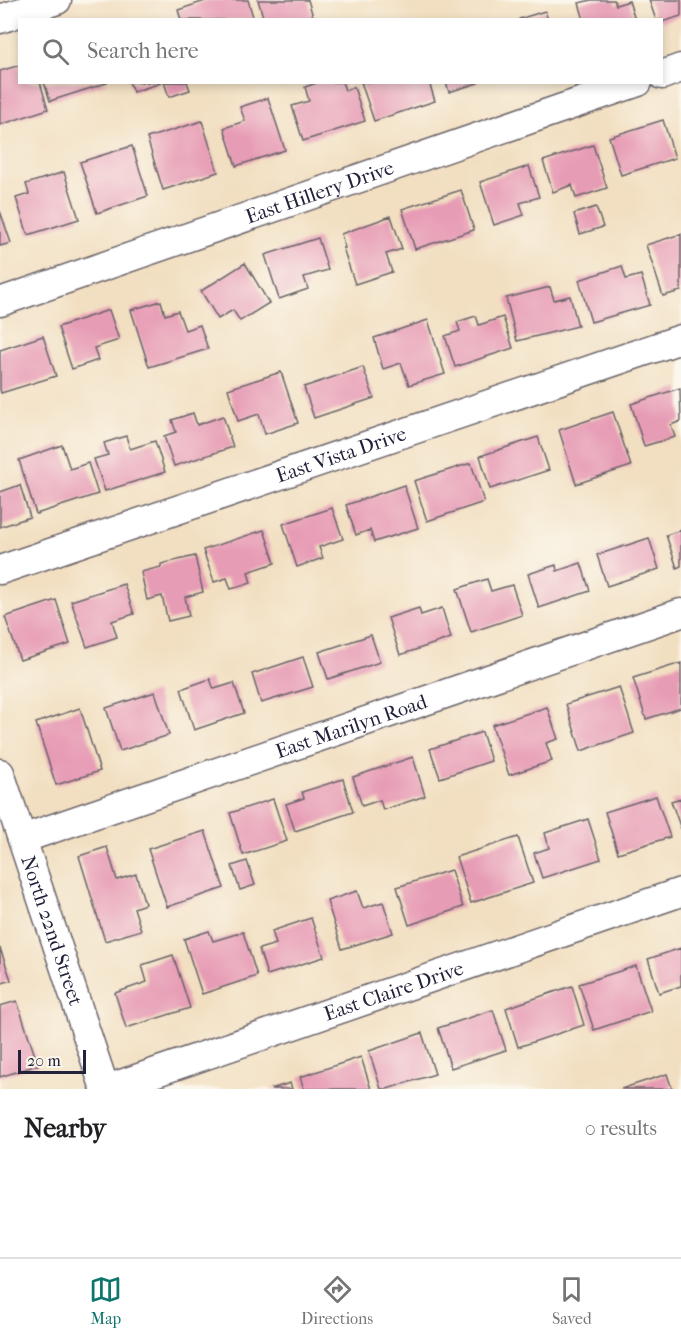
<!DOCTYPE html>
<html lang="en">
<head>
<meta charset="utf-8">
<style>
  :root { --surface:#fff; --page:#f6f6f6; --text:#202124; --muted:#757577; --line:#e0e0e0; --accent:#0f766e }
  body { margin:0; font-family:"IM FELL French Canon",serif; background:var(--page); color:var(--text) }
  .scale { position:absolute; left:18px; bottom:15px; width:68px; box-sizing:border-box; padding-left:6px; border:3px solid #22223b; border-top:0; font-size:16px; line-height:21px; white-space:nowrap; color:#22223b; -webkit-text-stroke:4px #fbf7ec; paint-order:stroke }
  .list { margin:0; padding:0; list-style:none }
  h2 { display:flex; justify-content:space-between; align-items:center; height:78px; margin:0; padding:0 24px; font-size:26px }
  h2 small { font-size:20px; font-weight:400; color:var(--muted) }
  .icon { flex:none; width:33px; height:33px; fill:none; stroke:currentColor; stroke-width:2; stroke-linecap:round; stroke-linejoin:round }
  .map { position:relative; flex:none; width:681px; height:1089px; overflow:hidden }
  .search { position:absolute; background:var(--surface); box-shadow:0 3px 9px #0003; left:18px; right:18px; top:18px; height:66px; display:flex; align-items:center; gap:15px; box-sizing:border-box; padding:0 21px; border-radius:0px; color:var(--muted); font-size:22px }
  .sheet { height:168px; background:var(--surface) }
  nav { display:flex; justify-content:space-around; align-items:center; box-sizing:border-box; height:84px; border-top:2px solid var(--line); background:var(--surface); font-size:16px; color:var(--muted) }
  nav a { display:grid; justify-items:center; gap:3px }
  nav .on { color:var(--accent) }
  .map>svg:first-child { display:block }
  .building { fill:#e79cb5 }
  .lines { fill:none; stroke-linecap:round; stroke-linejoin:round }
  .minor-casing { stroke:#6b646a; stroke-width:31 }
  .minor { stroke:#fff; stroke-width:28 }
  .labels { text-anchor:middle; stroke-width:5; stroke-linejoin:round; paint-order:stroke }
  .street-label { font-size:20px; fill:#22223b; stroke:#fbf7ec }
</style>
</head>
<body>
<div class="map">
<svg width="681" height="1089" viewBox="0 0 681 1089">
  <rect width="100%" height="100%" fill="#fbf7ec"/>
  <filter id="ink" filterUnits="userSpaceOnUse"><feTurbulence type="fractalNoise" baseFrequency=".0167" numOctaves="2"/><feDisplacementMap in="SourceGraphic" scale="12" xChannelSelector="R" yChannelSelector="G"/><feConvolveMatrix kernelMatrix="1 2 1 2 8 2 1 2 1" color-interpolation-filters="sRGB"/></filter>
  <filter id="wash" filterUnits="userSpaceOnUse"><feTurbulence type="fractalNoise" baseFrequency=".008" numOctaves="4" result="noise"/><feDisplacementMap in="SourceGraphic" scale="24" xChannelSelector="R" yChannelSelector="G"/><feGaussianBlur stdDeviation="1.35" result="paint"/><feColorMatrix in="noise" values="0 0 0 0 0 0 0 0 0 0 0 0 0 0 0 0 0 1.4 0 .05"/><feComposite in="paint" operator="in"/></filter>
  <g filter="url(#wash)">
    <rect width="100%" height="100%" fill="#f2dfc1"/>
    <g id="blocks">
      <path class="building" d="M208,0H248L254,20H181L178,10Z
        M258,0H308L314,20H264Z
        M591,0H614L616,5L629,1L635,20H584L579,3Z
        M649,0H681V16L662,22V20H656Z
        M545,11L548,20H519V19Z
        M20,65V82H40L48,109L0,125V71Z
        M44,82H106L107,83L50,101Z
        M129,82H161V83L133,92Z
        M164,82H187L190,90L169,97Z
        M319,82H342L345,90L354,87L365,121L303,141L292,106L309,101L305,87Z
        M361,82H429L435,101L374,121Z
        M446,82H477L478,83L449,92Z
        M268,98L285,150L236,166L224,128L245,121L240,107Z
        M663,120L675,158L621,175L609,137Z
        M202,121L218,172L163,190L147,138Z
        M593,145L607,188L576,198L572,185L553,192L543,161Z
        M132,146L148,196L97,213L80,162Z
        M529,166L539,197L520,203L524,215L494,225L480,182Z
        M64,172L79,219L28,235L16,198L29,194L26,184Z
        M461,190L474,230L415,249L402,209Z
        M596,207L603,227L580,234L574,214Z
        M0,211L11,243L0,246Z
        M391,216L402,249L386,254L392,272L355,284L343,248H345L341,234Z
        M681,234V291L663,296L646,245Z
        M318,238L328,270L304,277L308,289L279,299L265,255Z
        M245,263L269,303L240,321L233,310L218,319L201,291Z
        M622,266L626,279L641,275L650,305L591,322L579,280Z
        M550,287L554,300L570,296L578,326L517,341L506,298Z
        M161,301L165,315L178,311L185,330L200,325L208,349L149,367L131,310Z
        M109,310L119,340L94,348L98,360L72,369L58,327Z
        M476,316L479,325L503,317L513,348L455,367L445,336L460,331L457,322Z
        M428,320L445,374L409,385L401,363L383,369L374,338Z
        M43,336L56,376L1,393L0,389V350Z
        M363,367L374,398L314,418L304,387Z
        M281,372L298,423L265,434L259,414L238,421L228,389Z
        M680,388L681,421L671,425L675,437L644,446L631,404Z
        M613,412L631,466L576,484L559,430Z
        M193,413L197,425L223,416L233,447L174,466L164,436L176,432L172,420Z
        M126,436L130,449L155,441L165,472L105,491L94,459L108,455L104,443Z
        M538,437L549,470L490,489L480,456Z
        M62,445L70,469L88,463L98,494L36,514L19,460Z
        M471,463L484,502L427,521L414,481Z
        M20,485L30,517L0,527V492Z
        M404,485L418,528L374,542L370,530L356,535L346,505Z
        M332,508L343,539L319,547L323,558L297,567L283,524Z
        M264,530L275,563L248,572L251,583L231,589L227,578L214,582L203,550Z
        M681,530V566L677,568L666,535Z
        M649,538L659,569L607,586L597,555Z
        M195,556L203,592L185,597L189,616L168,621L162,596L147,600L141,572L161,567V564Z
        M581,563L590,591L539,608L528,574L556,565L557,571Z
        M487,579L491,591L512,585L522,615L471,632L457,589Z
        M124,584L134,614L112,621L117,637L87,647L71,601Z
        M56,600L70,644L20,660L5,617Z
        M419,608L421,615L442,608L451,638L400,655L388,618Z
        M371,635L380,662L328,679L319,652Z
        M303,657L313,687L261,703L252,674Z
        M681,663V708L646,719L633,678Z
        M210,679L214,689L234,683L244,713L194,730L181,689Z
        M619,687L634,733L581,751L566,704Z
        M155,692L169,735L120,751L106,708Z
        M547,707L558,739L546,743L552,761L509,775L492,725Z
        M80,708L100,771L56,785L36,723Z
        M482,732L491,761L440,778L430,749Z
        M413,757L425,796L383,810L380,800L362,806L353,777Z
        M343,779L353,812L295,831L286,804L304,798L302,792Z
        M656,796L670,837L618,853L605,812Z
        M681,798V829L671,801Z
        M273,799L287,841L243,855L230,813Z
        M588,819L601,859L542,878L534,853L549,848L545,833Z
        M205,831L224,888L167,907L148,849Z
        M518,837L533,883L471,903L456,857Z
        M107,847L117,880L136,874L145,904L134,908L141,930L105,941L79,856Z
        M247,861L255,885L240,890L232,866Z
        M451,870L463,907L409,925L397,887Z
        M357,891L363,908L383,902L393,933L342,949L327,901Z
        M311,918L324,957L267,975L259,949L276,944L272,931Z
        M209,931L213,941L243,932L257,976L202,994L184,939Z
        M0,948L11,980L0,984Z
        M681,948V986L659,993L648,959Z
        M173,955L190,1008L126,1028L115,993L147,982L142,965Z
        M636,966L651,1011L594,1030L579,984Z
        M572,986L584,1025L518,1047L506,1008Z
        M17,1001L38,1065L0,1077V1006Z
        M493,1010L506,1050L451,1068L438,1028Z
        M422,1033L435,1074L387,1089H381L369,1051Z
        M361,1057L371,1089H304L300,1077Z
        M667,1074L672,1089H621Z
        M290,1083L292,1089H271Z"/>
    </g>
  </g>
  <g filter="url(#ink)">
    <use href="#blocks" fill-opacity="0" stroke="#6b646a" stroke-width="1.5"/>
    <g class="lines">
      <g class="minor-casing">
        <g id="minor">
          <path d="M0,19L57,0"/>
          <path d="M662,75L681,68"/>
          <path id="s1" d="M0,302L638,82"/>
          <path id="s2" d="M0,570L681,339"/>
          <path id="s3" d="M0,773L105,1089"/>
          <path id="s4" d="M22,839L681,613"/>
          <path id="s5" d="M107,1089L681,892"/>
        </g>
      </g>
      <use href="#minor" class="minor"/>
    </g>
  </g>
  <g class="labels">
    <g class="street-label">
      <text dy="7" stroke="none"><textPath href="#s1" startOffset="338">East Hillery Drive</textPath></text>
      <text dy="7" stroke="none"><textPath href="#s2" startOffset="360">East Vista Drive</textPath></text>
      <text dy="7" stroke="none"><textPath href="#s4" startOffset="348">East Marilyn Road</textPath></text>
      <text dy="7" stroke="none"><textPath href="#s3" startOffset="166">North 22nd Street</textPath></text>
      <text dy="7" stroke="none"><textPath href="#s5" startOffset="303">East Claire Drive</textPath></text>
    </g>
  </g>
</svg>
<div class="scale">20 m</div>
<div class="search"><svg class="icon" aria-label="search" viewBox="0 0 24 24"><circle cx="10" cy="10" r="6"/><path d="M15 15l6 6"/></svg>Search here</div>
</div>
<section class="sheet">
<h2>Nearby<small>0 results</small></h2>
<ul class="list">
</ul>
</section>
<nav>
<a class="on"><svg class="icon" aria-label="map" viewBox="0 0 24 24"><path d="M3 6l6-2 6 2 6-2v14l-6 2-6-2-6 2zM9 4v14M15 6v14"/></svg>Map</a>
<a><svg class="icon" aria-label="directions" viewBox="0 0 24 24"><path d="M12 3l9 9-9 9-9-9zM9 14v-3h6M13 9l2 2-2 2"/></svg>Directions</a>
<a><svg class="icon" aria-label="saved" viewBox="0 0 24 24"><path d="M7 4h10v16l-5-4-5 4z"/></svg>Saved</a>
</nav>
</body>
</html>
